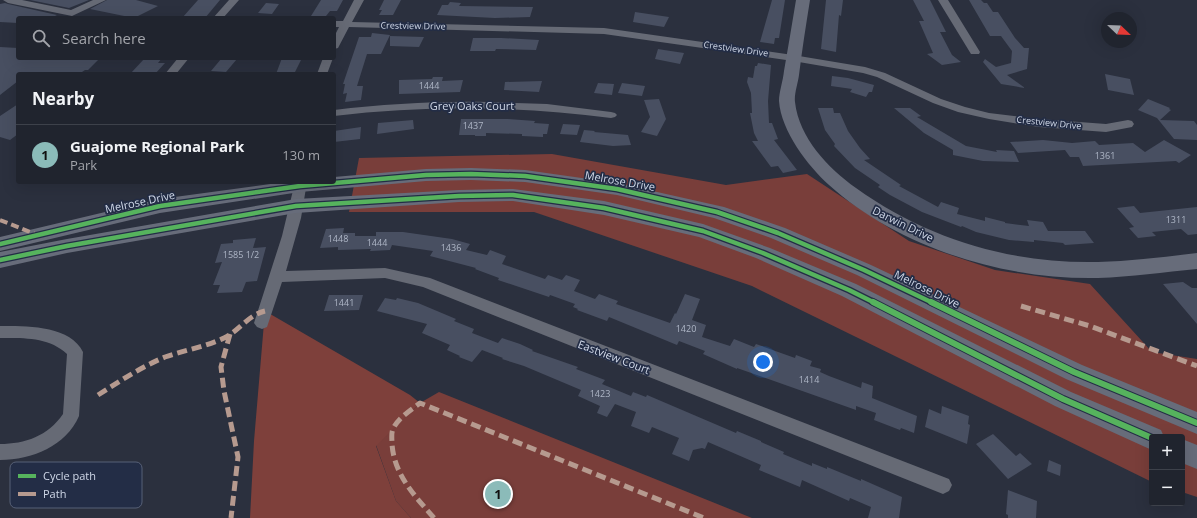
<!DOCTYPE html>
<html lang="en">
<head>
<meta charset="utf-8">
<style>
  :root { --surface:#20242e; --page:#282c36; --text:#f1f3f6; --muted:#a2a4aa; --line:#3d414a; --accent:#8bbbb9 }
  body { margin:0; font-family:"Open Sans",sans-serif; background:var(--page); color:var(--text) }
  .controls { position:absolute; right:12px; bottom:12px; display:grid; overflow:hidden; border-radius:4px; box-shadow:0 4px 16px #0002 }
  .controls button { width:36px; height:36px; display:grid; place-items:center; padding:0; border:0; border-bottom:1px solid var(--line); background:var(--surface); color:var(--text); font:20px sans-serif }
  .compass { position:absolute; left:1101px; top:12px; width:36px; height:36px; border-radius:50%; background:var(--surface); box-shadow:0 4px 16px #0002; rotate:113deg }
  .you { position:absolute; left:763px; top:362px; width:14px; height:14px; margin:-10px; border:3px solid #fff; border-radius:50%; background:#1a73e8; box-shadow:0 0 0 6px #1a73e833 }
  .badge { display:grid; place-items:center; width:26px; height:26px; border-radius:50%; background:var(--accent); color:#111; font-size:13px; font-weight:700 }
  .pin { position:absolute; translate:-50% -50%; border:2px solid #fff; box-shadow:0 1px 4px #0006 }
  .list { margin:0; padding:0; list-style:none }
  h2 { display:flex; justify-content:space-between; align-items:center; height:52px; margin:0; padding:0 16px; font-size:17px }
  h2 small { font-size:13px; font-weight:400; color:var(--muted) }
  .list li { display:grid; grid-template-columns:26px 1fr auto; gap:12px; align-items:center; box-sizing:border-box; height:60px; padding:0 16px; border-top:1px solid var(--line) }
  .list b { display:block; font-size:15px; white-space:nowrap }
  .list p { margin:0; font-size:13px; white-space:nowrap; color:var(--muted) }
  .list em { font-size:13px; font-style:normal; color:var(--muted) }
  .icon { flex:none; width:22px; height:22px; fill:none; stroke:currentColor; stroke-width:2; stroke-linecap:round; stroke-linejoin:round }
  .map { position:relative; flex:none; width:1197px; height:518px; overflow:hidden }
  .search { position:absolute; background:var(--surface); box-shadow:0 4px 16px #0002; left:16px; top:16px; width:320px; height:44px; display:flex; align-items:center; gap:10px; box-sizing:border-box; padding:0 14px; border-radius:4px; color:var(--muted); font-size:15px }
  .panel { position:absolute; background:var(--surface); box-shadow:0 4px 16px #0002; left:16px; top:72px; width:320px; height:112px; border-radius:4px }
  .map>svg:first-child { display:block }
  .green { fill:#793e3a }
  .forest { fill:#7e403b }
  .building { fill:#484f61 }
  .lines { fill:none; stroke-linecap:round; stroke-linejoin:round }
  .street { fill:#666a75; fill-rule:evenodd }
  .secondary { fill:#676c7a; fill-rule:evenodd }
  .quiet-far1 { stroke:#b69a8f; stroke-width:4; stroke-dasharray:8 4; stroke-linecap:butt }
  .quiet { stroke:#b69a8f; stroke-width:5; stroke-dasharray:10 5; stroke-linecap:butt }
  .cycleway-far1-casing { stroke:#232d46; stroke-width:7 }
  .cycleway-casing { stroke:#232d46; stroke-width:8 }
  .cycleway-far1 { stroke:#56b35d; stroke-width:4.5 }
  .cycleway { stroke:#56b35d; stroke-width:6 }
  .labels { text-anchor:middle; stroke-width:3.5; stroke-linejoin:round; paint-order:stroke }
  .far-street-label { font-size:9px; fill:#d0d8e8; stroke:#232d46 }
  .number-label { font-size:9px; fill:#aeb6c6 }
  .street-label { font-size:11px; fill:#d0d8e8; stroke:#232d46 }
  .key { fill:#232d46; stroke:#576077; stroke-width:1 }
  .key-label { font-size:11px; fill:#d0d8e8 }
</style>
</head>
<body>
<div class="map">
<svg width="1197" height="518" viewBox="0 0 1197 518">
  <rect width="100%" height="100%" fill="#2b303e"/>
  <path class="green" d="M552,154L726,185L807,174L909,241L995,270L1090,284L1152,352L1197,359V497L1182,492V437H1152V482L752,286L534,212H349L359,158Z
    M439,392L752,518H411L396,501L376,445L420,403Z"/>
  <path class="forest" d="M265,311L410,395L420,403L376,446L396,501L411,518H250L254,441Z"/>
  <path class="building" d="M30,0H89L69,8Z
    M107,0H136L158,6L134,18L90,9Z
    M198,0H220L205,18H182Z
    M321,0H343L337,11H330L326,16H311Z
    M384,0H401L393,15H379L382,10H379Z
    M772,0H785L779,38H775L774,44L760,42Z
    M826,0H843L841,16L839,15L836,52L821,49Z
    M913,0H930L946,32H940L952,55L961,62L942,65L927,54L933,53L919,21H924Z
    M969,0H981L984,3H987L993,12H998L1015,38L1024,48H1029L1027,69L1007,75L1025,88L1001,84L983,62L985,59L996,67L1011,63L1012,51L1001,36H990Z
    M450,2L461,3L459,6L533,7L530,17L495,18L437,15L442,5H448Z
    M5,3L8,4L57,15L51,18H18V23L0,22V4Z
    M266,3L279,4L272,14L258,13Z
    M635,12L669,17L664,27L633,22Z
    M372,33L390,35L381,54H367L357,86H363L361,100L345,102L347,93L343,94L345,84H343L359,37H371Z
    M390,36L424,37L419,47L390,46Z
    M473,38H501L539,40L536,50L496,49L495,51H470Z
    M0,47L18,48V58H100L88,70H85L82,72L18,74V81L0,95Z
    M658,49L664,50L684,53L680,64L655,59Z
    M145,58H162L158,63H165L155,74H130Z
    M282,58H302L294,74H276Z
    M221,59H237L226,72L211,71Z
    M758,63L771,65L768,101L769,123H772L778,139L774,140L797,170L783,173L778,166L771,167L752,141H758L754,133L750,113H752L751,93L747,82L748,77L753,78L755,66H757Z
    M1105,74L1130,79L1134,95L1108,90Z
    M832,76L848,78L874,85L872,92H869L866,97L850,92L852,89L831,86Z
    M433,77H443L442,81L463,80L460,92L399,94V80L432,79Z
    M542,81L539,92L504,90L505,82Z
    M598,83L614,84L612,95L594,93Z
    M622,83L645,86L642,96L618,93Z
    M659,99L666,119L657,136L641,132L650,117L644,100Z
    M1148,99L1170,108L1169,109L1171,110L1160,120L1194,121L1197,125V140L1174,139L1157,118L1138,110Z
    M18,104V134L10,140L0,137V116Z
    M818,108H833L834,113H840L848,131L860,148L870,159L864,160L901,185L899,186L938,207L941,202L959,208L957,214L985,221V217L1005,222V223L1029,226L1027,220L1043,222L1048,231H1085L1094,243L1065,245L1063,243L1034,240V242L1009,240L976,232L962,226L961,227L922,212L890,195L878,187L880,185L855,168L834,146L835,144L825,130Z
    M894,108H910L921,116L917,117L966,146L997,152L996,150L1014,151L1019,162L983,161L953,155V150L924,133Z
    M461,119H508L535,121L534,123L549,124L547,134H543V137L522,136V134L486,133V136H475V135H459Z
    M413,120L414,129L377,134L378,123Z
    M563,124L580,125L577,135L560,134Z
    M361,127L360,139L334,142V131Z
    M584,130L595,131L594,132L628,135L631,145L613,146L580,142Z
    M1043,140L1072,143L1095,141L1099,145L1133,143L1145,152L1164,140L1191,155L1179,163L1176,161L1083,166L1079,157H1070L1065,150L1018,153L1010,142Z
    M1134,206L1140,213L1197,207V234L1188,235L1181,229L1152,232L1156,236L1138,238L1129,228L1134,227L1117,208Z
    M344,228L343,233H355V236H376V232H403L452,239L470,244L466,250L487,255L490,250L506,256L502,264L545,279L548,275L562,280L566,275L580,280L574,291L595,299L599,294L618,301L616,304L670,323L675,313L676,314L685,294L700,299L692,320L706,325L702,337L730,346L734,339L754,347L756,344L795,358L796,355L812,361L810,366L821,369L820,372L829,376L861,388L862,382L873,386L872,398L917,416L914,433L901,428L900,430L874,420L876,413L856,406V410L737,368V369L703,354L705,351L679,341L677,345L609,317L607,321L577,310L578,309L573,307L575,304L550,295L549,297L498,280L499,278L475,269L476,268L430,256L433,251L392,245L390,250L370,251L371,249L338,250V247L320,248L326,229Z
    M256,238L253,248L266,247L257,281L246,282L242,292L217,293L220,285H213L222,262L215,263L221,244L233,243V240Z
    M1183,282L1192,288H1197V324L1163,284Z
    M329,295H363L359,310L324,311Z
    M385,298L396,300L397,298L418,303L456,319L454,321L474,329L472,333L498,343L502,338L520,344L533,350L532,351L578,367L576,369L605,380L602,384L631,396L633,392L646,397L647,395L736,433L737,431L761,441V442L784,452L783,454L812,466V463L827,469V467L861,481V479L902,497L899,518H868L871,507L850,498L849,501L802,480L800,487L759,470L761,465L708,442L705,449L702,448L693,450L689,461L672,454L679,438L652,427L649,433L631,426L636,412L615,404L607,417L597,413L600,406L578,396L581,390L524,366L502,359L503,358L482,350L472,362L459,357L460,356L447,350L450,345L422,333L427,324L377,311Z
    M942,406L969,416L968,424L970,425L967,444L925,427L929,409L941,414Z
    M993,434L1016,456L1020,453L1032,464L1008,479L976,444Z
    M1049,460L1061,465L1060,476L1047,471Z
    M1008,490L1037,501L1036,518H1008V515L1006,514Z"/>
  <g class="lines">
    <path class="street" d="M3,0H22L71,10L93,0H106L72,16L8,3Z
      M229,0H239L223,18H213Z
      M354,0H364L352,22L604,28L793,55L865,67L885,73L941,99L965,107L989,113L1039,119L1106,124L1128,120L1132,121L1134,124L1132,127L1106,132L1039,127L989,119L958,112L933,103L877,77L863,73L793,61L604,34L349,27L338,48L334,49V37L339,27H334V21H343Z
      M938,0H948L980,52L979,54H971Z
      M178,58H189L176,74H165Z
      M323,58H333L327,74H317Z
      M487,102L547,104L611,112L615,113L617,115L615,117L611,118C519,106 427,105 334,116V110C385,104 436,101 487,102Z
      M295,182H307L301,218L286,271L385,268L430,278L949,479L952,485L949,491L943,494L423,287L385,278L282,282L267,327L262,329L257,327L254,323L282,236Z
      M0,326C25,326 70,325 83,352L79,416C66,446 32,460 0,460V444C25,444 48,436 63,414L67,354C49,337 24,338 0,338Z"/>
    <path class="secondary" d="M796,0H810C806,25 802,50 799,75C798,83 794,94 795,102C799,138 828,168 856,188C927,239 1011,264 1098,262C1131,261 1164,257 1197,253V269C1164,272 1131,277 1098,278C1005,280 899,248 829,185C808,166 781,131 779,101C779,92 783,81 784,71C788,48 792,24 796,0Z
      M471,168L525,170L617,183L724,207L785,228L871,265L1082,365L1197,412V434L1066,379L857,275L771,238L714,218L617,195L525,182L471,180L426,181L300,192L160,213L0,251V237L160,199L285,182H334V177L426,169Z
      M513,189L604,201L703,224L770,248L856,284L1071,392L1161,430L1164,437H1152V450L1143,446L1055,406L842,296L756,258L699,237L604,215L513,201L459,202L296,213L67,253L0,268V252L67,239L296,199L459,190Z
      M1182,439L1197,445V469L1182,463Z"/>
    <path class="quiet-far1" d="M0,220L35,234"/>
    <path class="quiet" d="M1021,306L1090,326L1197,366
      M230,334L221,367L224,391L238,457L231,518
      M98,395C120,381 141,367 165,357C185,350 205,347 224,338C239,331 248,315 265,311
      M434,518C415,496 394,475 392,444C392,439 391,433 393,429C398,418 411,410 420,403L704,518"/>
    <g class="cycleway-far1-casing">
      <path id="cycleway-far1" d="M0,244L160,206L300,186L426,175L471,174L525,176L617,189L717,212L778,233L864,270L933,303
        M0,260L67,246L296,206L459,196L513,195L604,208L703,231L763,253L849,290L875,303"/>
    </g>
    <g class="cycleway-casing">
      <path id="cycleway" d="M873,302L1063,399L1152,438
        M931,302L1074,372L1197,423"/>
    </g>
    <use href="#cycleway-far1" class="cycleway-far1"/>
    <use href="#cycleway" class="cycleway"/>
  </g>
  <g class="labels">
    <g class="far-street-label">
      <text transform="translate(413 26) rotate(1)" y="3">Crestview Drive</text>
      <text transform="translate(736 49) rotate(8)" y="3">Crestview Drive</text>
      <text transform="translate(1049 123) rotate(6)" y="3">Crestview Drive</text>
    </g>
    <g class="number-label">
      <text x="429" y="89">1444</text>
      <text x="473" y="129">1437</text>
      <text x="1105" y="159">1361</text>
      <text x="1176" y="223">1311</text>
      <text x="338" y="242">1448</text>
      <text x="377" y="246">1444</text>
      <text x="451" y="251">1436</text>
      <text x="241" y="258">1585 1/2</text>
      <text x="344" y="306">1441</text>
      <text x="686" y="332">1420</text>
      <text x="809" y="383">1414</text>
      <text x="600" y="397">1423</text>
    </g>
    <g class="street-label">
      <text x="472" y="110">Grey Oaks Court</text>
      <text transform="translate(620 181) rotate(10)" y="4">Melrose Drive</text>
      <text transform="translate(140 202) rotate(-12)" y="4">Melrose Drive</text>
      <text transform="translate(903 224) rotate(26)" y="4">Darwin Drive</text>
      <text transform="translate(927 289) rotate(26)" y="4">Melrose Drive</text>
      <text transform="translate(614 357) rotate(21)" y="4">Eastview Court</text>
    </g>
  </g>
  <rect x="10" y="462" width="132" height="46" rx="6" class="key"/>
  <rect x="18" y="474" width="18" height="4" fill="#56b35d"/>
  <rect x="18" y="492" width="18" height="4" fill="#b69a8f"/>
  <g class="key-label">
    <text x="43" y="480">Cycle path</text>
    <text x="43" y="498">Path</text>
  </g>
</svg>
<div class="controls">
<button>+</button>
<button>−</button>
</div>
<svg class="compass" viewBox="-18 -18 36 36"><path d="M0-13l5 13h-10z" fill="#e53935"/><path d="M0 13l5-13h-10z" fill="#a2a4aa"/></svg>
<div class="you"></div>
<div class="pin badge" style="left:498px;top:494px">1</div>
<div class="search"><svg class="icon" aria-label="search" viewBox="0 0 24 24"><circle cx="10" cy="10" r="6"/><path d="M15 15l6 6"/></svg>Search here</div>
<section class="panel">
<h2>Nearby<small></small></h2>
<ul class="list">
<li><span class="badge">1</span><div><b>Guajome Regional Park</b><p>Park</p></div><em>130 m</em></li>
</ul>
</section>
</div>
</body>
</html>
